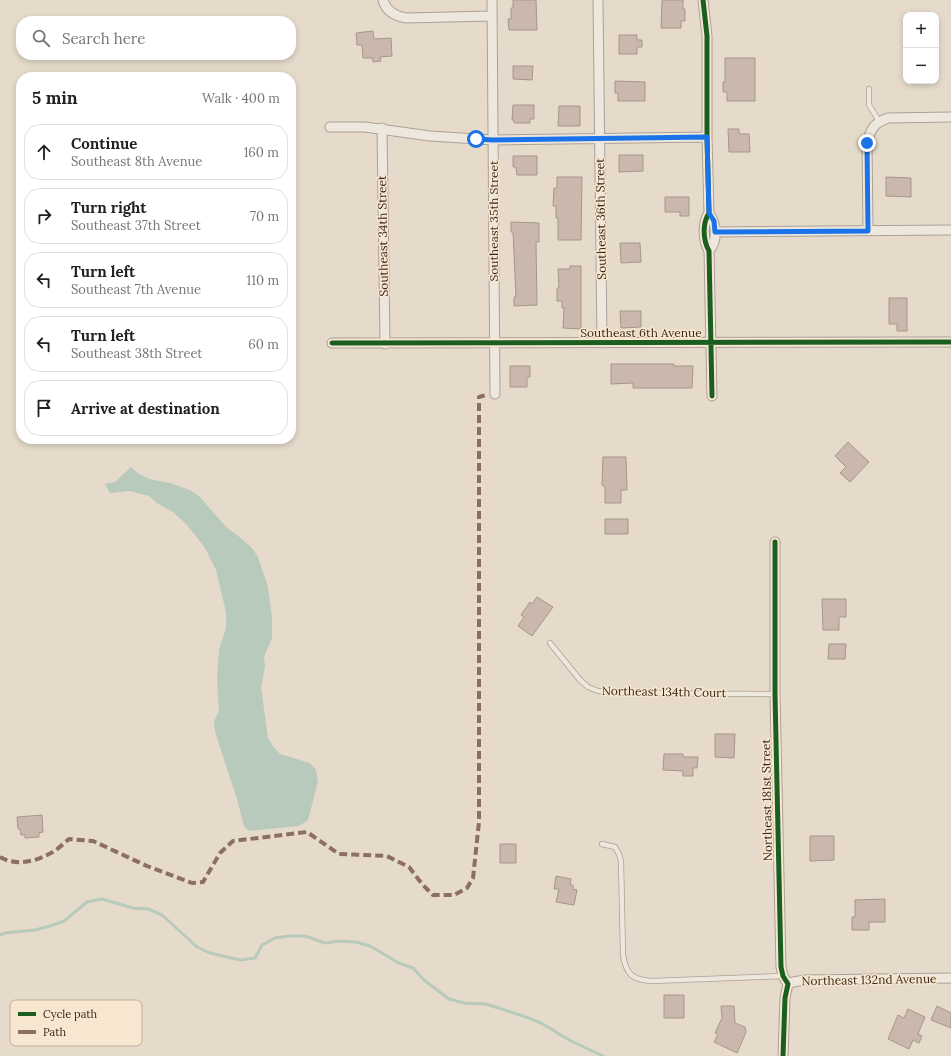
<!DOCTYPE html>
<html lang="en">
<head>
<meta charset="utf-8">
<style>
  :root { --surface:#fff; --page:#f2f2f2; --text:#202124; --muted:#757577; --line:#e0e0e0 }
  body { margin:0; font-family:Lora,serif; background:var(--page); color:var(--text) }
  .controls { position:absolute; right:12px; top:12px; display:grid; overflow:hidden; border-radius:8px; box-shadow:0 2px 6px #0003 }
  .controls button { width:36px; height:36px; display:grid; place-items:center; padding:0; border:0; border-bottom:1px solid var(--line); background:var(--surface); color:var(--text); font:20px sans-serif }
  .stop { position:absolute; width:12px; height:12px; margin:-9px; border:3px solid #1a73e8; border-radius:50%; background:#fff }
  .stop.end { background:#1a73e8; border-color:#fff; box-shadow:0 1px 4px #0008 }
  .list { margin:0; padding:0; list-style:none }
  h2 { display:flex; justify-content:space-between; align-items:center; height:52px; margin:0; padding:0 16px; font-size:17px }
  h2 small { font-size:13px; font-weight:400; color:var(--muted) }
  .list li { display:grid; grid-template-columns:26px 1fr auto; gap:12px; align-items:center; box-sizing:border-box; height:56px; margin:0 8px 8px; padding:0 8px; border:1px solid var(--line); border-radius:16px }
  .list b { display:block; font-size:15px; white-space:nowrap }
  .list p { margin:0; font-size:13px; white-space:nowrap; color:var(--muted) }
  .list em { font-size:13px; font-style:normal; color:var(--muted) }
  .icon { flex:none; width:22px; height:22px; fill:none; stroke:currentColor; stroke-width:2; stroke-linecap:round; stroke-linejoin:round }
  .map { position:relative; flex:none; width:951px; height:1056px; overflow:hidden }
  .search { position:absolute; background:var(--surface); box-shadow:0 2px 6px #0003; left:16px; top:16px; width:280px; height:44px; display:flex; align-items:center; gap:10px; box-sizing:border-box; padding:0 14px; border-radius:16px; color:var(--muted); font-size:15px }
  .panel { position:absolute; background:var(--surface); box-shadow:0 2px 6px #0003; left:16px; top:72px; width:280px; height:372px; border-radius:16px }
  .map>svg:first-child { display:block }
  .water { fill:#b7cabc }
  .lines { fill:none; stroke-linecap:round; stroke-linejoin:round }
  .stream { stroke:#b7cabc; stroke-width:3 }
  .building { fill:#cab8ac; stroke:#a6968a }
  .service-casing { stroke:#aba095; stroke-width:6 }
  .minor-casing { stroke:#aba095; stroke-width:11 }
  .service { stroke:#eee7dd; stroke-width:4.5 }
  .minor { stroke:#eee7dd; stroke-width:9 }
  .quiet { stroke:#8d6e63; stroke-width:4; stroke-dasharray:8 4; stroke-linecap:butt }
  .cycleway-casing { stroke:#f8e7d0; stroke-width:8 }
  .cycleway { stroke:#1b5e20; stroke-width:5 }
  .route { stroke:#1a73e8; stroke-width:5 }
  .labels { text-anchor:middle; stroke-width:3; stroke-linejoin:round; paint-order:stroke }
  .street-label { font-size:12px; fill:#3a271c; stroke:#f8e7d0 }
  .key { fill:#f8e7d0; stroke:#bfad9a; stroke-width:1 }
  .key-label { font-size:11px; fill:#3a271c }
</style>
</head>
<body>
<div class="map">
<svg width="951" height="1056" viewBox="0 0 951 1056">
  <rect width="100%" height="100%" fill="#e6dbcb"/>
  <path class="water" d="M131,467L139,474L149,479L170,483L190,490L199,496L227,528L236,534L252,548L258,557L268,587L272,617V638L264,657L265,667L261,687L268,738L273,746L280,754L310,763L316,770L318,782L308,820L299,826L249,831L244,826L237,799L215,732L214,721L219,711L217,679L219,650L226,628V612L216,570L205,548L196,536L185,523L173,512L157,503L149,496L130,491L110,493L105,484L115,482Z"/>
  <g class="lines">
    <path class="stream" d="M0,935L5,933L35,930L50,926L64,921L87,902L102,899L133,908L148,909L162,915L197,947L210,953L240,960L255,958L262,945L275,938L289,936H305L325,943L340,941L356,942L370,946L399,963L413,968L424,980L449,999L464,1003L486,1004L529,1018L543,1024L569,1040L603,1056"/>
  </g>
  <path class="building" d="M513,0H536L537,30H509L508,19H511V8H513Z
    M662,0H683V9H685V21H681V28H661Z
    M373,31L374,39L391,38L392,56L380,57L381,61L373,62L372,58H363L362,45H357L356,33Z
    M619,35H637V40H642V47H637V54H619Z
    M725,58H755V101H727V92H723V82H725Z
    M513,66H533L532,80L513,79Z
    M615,81L645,82V101H618V93H615Z
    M513,105H534V119H530V123H514V120H512Z
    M559,106H580V126H558Z
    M728,129H739V134H749L750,152H729Z
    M619,155H643V171L619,172Z
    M513,156H537V175H517L516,167H513Z
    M557,177H582L581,240H558V218H556V206H553L554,188H557Z
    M886,177L911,178V197L886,196Z
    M665,197H689V216H680V212H665Z
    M511,222L539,223V242H536L537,305L514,306V297H516L513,232H511Z
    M620,243H640L641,262L621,263Z
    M570,266H581V329L563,328L564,308H562V301H557V288H559L558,269H570Z
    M889,298H907V331H897V324H889Z
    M620,311H641V327L621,328Z
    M611,364H674V366H693L692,388H633V383L611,384Z
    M510,366H530V377H527V387H510Z
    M848,442L869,462L850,482L840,473L846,467L835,456Z
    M603,457H626L627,490H621V503H605V487L602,485Z
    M605,519H628V534H605Z
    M537,597L553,607L532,636L518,626L524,617L521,615L530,602L532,604Z
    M822,599H846V617H839V630H823Z
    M829,644H846L845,659H828Z
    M715,734H735L734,758L715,757Z
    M664,754H683V757H698L697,768H693V776H683V771L663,770Z
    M42,815L43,832L39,833V837L25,838V835H21L20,829H18L17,817Z
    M810,836H834V860L810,861Z
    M500,844H516V863H500Z
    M556,876L571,879L570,885H573V889L577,890L574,905L556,902L559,889H554Z
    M885,899V922H869V930H852V917H855V900Z
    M664,995H684V1018H664Z
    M721,1006H734L735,1023L745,1027L746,1032L737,1053L714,1042L718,1034L715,1033L722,1018Z
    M937,1006L951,1013V1028L931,1020Z
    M908,1009L925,1017L918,1034L922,1036L919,1043L913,1040L909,1049L888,1039L898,1015L904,1018Z"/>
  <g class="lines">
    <g class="service-casing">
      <path id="service" d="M869,89V105L879,121
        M550,643L580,680L588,687L598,691L627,693L775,694
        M602,844L615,847L619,854L621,861L623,955C626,974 632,980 652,981L783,976"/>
    </g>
    <g class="minor-casing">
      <path id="minor" d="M383,0C386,11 395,16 406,18L492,16
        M492,0L495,394
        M598,0L602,343
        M703,0L707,36V137L709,213C702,224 703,240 709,251L712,396
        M330,127H365L430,136L493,140L707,137
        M382,128L385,344
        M709,213C717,225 718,240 709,251
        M868,231L867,143C871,128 874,123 888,118L951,117
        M715,232L951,230
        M332,343L951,342
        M775,542V694L781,967L783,976L788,984L785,998L783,1056
        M788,984L793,982L805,980L951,978"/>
    </g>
    <use href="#service" class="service"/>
    <use href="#minor" class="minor"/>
    <path class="quiet" d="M0,857C15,866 34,862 49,854C56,851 63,844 69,839L93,841L147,866L192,883L203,882L220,853L233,841L307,832L339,854L387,856L409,867L422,884L433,895H454L467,888L473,878L479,822V397L486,395"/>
    <g class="cycleway-casing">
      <path id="cycleway" d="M703,0L707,36V137L709,213C702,224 703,240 709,251L712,396
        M332,343L951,342
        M775,542V694L781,967L783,976L788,984L785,998L783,1056"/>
    </g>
    <use href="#cycleway" class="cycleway"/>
  </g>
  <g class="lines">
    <path class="route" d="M476,139L493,140L707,137L709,213L714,221L715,232L868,231L867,143"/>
  </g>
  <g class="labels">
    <g class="street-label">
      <text transform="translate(601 219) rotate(-91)" y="4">Southeast 36th Street</text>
      <text transform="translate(494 221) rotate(-90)" y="4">Southeast 35th Street</text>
      <text transform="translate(383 236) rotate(-91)" y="4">Southeast 34th Street</text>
      <text x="641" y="337">Southeast 6th Avenue</text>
      <text transform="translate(664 692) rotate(1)" y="4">Northeast 134th Court</text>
      <text transform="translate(767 800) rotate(-91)" y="4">Northeast 181st Street</text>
      <text transform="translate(869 980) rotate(-1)" y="4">Northeast 132nd Avenue</text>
    </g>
  </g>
  <rect x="10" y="1000" width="132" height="46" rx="6" class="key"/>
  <rect x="18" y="1012" width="18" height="4" fill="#1b5e20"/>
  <rect x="18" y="1030" width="18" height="4" fill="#8d6e63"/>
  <g class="key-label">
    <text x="43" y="1018">Cycle path</text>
    <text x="43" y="1036">Path</text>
  </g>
</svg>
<div class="controls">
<button>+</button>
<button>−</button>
</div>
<div class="stop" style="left:476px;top:139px"></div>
<div class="stop end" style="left:867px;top:143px"></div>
<div class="search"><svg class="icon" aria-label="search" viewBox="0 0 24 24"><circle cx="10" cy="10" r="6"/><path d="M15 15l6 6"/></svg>Search here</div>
<section class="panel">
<h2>5 min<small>Walk · 400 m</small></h2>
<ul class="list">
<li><svg class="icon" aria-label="ahead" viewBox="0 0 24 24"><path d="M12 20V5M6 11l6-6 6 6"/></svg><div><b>Continue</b><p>Southeast 8th Avenue</p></div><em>160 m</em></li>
<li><svg class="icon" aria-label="right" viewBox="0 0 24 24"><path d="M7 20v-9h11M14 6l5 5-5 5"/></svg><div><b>Turn right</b><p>Southeast 37th Street</p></div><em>70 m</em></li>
<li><svg class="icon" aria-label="left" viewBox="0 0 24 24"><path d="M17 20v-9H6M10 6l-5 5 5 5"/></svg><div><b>Turn left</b><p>Southeast 7th Avenue</p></div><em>110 m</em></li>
<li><svg class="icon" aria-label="left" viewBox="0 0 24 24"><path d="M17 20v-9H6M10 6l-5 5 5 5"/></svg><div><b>Turn left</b><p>Southeast 38th Street</p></div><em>60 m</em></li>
<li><svg class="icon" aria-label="arrive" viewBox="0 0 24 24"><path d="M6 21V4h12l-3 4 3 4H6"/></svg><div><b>Arrive at destination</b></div></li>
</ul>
</section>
</div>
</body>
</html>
